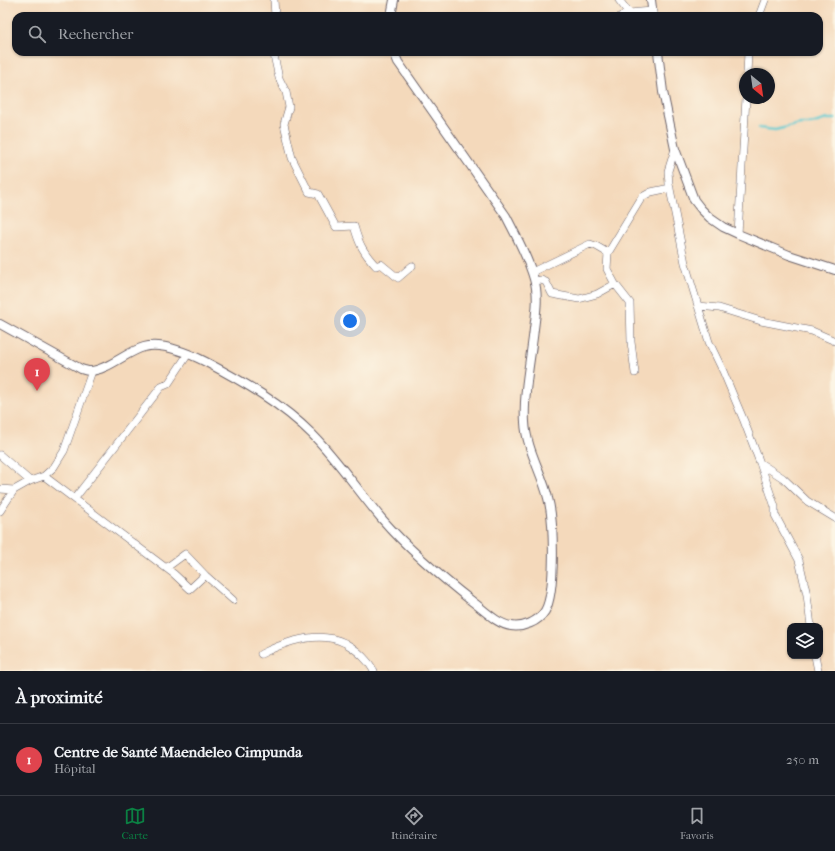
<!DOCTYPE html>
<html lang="fr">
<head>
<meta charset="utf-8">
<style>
  :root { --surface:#171b24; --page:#242831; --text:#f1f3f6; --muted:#9ea1a6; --line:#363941; --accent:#0b8043 }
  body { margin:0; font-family:"IM FELL French Canon",serif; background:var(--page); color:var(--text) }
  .controls { position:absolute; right:12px; bottom:12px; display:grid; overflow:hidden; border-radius:8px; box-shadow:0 1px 3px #0004 }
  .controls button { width:36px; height:36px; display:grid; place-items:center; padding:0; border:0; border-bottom:1px solid var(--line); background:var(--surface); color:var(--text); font:20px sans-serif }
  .compass { position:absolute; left:739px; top:68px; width:36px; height:36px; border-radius:50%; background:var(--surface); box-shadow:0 1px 3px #0004; rotate:151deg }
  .you { position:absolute; left:350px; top:321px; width:14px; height:14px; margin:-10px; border:3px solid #fff; border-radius:50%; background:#1a73e8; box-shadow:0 0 0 6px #1a73e833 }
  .badge { display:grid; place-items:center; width:26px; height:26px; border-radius:50%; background:var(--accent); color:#fff; font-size:13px; font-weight:700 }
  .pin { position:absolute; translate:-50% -33px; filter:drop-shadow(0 1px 2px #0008) }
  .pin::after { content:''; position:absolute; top:21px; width:14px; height:12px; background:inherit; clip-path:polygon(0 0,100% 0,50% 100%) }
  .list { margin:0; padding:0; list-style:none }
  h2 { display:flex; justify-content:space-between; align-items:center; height:52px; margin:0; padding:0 16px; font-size:17px }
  h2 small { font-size:13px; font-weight:400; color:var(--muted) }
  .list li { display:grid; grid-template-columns:26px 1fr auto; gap:12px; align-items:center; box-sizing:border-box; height:72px; padding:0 16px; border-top:1px solid var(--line) }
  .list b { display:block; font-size:15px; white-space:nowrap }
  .list p { margin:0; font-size:13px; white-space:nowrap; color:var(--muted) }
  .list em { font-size:13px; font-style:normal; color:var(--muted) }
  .icon { flex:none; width:22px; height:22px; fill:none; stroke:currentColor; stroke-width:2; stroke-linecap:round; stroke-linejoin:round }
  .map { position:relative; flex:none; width:835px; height:671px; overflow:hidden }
  .search { position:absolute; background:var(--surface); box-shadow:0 1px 3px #0004; left:12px; right:12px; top:12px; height:44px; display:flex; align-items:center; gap:10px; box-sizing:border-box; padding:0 14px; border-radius:12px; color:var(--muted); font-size:15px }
  .sheet { height:124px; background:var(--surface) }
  nav { display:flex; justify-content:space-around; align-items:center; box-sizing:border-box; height:56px; border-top:1px solid var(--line); background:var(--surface); font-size:11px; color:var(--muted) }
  nav a { display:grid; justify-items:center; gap:2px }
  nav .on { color:var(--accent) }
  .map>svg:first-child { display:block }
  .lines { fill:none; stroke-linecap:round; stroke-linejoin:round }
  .stream { stroke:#5dcad1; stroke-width:2.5 }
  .minor-casing { stroke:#6c6268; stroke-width:8 }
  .tertiary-casing { stroke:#6c6268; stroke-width:10 }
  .minor { stroke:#fff; stroke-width:7 }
  .tertiary { stroke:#fff; stroke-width:8 }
</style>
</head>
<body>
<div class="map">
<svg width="835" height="671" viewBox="0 0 835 671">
  <rect width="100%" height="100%" fill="#fcf5e5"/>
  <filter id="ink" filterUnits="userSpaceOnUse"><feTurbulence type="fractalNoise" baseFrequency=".025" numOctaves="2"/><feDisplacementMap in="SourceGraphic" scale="8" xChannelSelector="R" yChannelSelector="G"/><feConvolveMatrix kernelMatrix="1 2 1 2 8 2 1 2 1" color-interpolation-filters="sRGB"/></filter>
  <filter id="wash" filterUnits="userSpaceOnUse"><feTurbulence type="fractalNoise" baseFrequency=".012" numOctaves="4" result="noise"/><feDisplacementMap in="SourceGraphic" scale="16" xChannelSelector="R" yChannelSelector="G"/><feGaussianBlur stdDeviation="0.9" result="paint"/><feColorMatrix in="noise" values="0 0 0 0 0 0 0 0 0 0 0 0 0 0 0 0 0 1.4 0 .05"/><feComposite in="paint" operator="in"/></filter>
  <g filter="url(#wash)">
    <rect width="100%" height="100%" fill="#f4d9bb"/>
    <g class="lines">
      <path class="stream" d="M759,128L775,130L800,124H811L827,119H835"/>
    </g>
  </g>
  <g filter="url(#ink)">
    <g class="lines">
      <g class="minor-casing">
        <path id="minor" d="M274,0L275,16
          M619,0L629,13
          M621,16L629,13L652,11
          M759,16L765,0
          M274,52L275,60L279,78L286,92L289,107L284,124L292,158L309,192L318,194L336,227L354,226C359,244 363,252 376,266L381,264L398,278L412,266
          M747,74L748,52
          M675,149L668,171L669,184L685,263L709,342L723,371L744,421L760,463L775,507V515L799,560L807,595L811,626
          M738,234L746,98
          M608,253L642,197L651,192L670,188
          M532,272L590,244L596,246L608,253L607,269L615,284
          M535,281L541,280L546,282L552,294L579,299L597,294L615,284L630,303L631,342L635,373
          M699,306L719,308L761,321L812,331L835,341
          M0,455L30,481
          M760,463L783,478L807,501L835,518
          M44,476L174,574L190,589L205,575L233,600
          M0,489L14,490L30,481L44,476L54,467L64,451L92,371
          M75,498L161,387L168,384L188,354
          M0,511L14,490
          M166,568L185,554L205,575
          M261,654C285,642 319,630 345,643C352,647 362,655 367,661C370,664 372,668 374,671
          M815,656L818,671"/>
      </g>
      <g class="tertiary-casing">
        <path id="tertiary" d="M651,0L653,16
          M391,16L394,0
          M658,52L663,92L675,149L694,200L701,209L710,218L723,227L738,234L789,255L835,270
          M0,324L81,369C84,370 87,371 90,371C106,371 128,351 144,347C163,342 190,354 206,362C244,382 282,404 312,434C338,460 358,491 382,519C409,550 441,577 473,602C484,610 497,624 511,626C523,628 538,622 545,611C556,592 554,520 548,498C542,473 526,448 525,422C523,393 531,358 534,329C536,313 539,295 534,279C528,257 516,236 506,216L398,62L394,52"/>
      </g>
      <use href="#minor" class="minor"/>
      <use href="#tertiary" class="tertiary"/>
    </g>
  </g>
</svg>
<div class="controls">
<button><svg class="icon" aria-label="layers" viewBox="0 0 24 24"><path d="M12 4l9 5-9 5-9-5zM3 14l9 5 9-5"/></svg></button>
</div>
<svg class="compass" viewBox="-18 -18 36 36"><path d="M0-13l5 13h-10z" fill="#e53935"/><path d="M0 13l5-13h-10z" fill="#9ea1a6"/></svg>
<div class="you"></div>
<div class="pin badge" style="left:37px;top:391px;background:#e0444e">1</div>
<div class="search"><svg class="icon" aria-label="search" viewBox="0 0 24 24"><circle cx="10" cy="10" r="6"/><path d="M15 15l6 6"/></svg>Rechercher</div>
</div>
<section class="sheet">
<h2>À proximité<small></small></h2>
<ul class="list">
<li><span class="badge" style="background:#e0444e">1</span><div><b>Centre de Santé Maendeleo Cimpunda</b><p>Hôpital</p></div><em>250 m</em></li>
</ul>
</section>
<nav>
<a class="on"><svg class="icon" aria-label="map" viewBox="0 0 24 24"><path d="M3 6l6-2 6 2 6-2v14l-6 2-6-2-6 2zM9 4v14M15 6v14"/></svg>Carte</a>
<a><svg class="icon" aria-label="directions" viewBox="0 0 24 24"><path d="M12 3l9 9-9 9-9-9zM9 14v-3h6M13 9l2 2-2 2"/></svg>Itinéraire</a>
<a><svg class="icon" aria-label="saved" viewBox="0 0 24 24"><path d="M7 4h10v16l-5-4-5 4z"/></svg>Favoris</a>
</nav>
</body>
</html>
